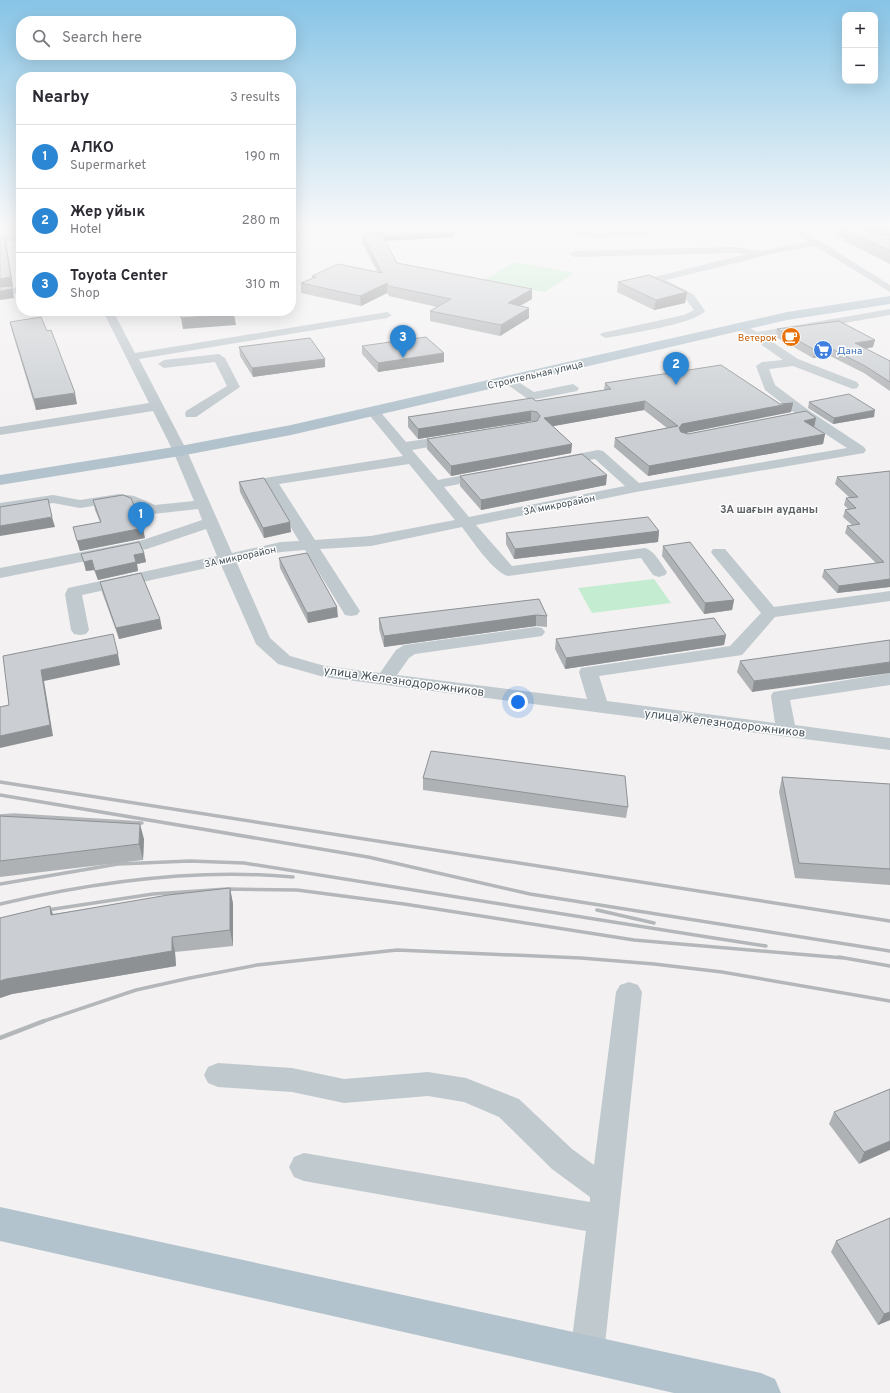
<!DOCTYPE html>
<html lang="en">
<head>
<meta charset="utf-8">
<style>
  :root { --surface:#fff; --page:#f2f2f3; --text:#2b2b33; --muted:#7c7c81; --line:#e1e1e2; --accent:#2b86d3 }
  body { margin:0; font-family:Overpass,sans-serif; background:var(--page); color:var(--text) }
  .controls { position:absolute; right:12px; top:12px; display:grid; overflow:hidden; border-radius:8px; box-shadow:0 4px 16px #0002 }
  .controls button { width:36px; height:36px; display:grid; place-items:center; padding:0; border:0; border-bottom:1px solid var(--line); background:var(--surface); color:var(--text); font:20px sans-serif }
  .you { position:absolute; left:518px; top:702px; width:14px; height:14px; margin:-10px; border:3px solid #fff; border-radius:50%; background:#1a73e8; box-shadow:0 0 0 6px #1a73e833 }
  .badge { display:grid; place-items:center; width:26px; height:26px; border-radius:50%; background:var(--accent); color:#fff; font-size:13px; font-weight:700 }
  .pin { position:absolute; translate:-50% -33px; filter:drop-shadow(0 1px 2px #0008) }
  .pin::after { content:''; position:absolute; top:21px; width:14px; height:12px; background:inherit; clip-path:polygon(0 0,100% 0,50% 100%) }
  .list { margin:0; padding:0; list-style:none }
  h2 { display:flex; justify-content:space-between; align-items:center; height:52px; margin:0; padding:0 16px; font-size:17px }
  h2 small { font-size:13px; font-weight:400; color:var(--muted) }
  .list li { display:grid; grid-template-columns:26px 1fr auto; gap:12px; align-items:center; box-sizing:border-box; height:64px; padding:0 16px; border-top:1px solid var(--line) }
  .list b { display:block; font-size:15px; white-space:nowrap }
  .list p { margin:0; font-size:13px; white-space:nowrap; color:var(--muted) }
  .list em { font-size:13px; font-style:normal; color:var(--muted) }
  .icon { flex:none; width:22px; height:22px; fill:none; stroke:currentColor; stroke-width:2; stroke-linecap:round; stroke-linejoin:round }
  .map { position:relative; flex:none; width:890px; height:1393px; overflow:hidden }
  .search { position:absolute; background:var(--surface); box-shadow:0 4px 16px #0002; left:16px; top:16px; width:280px; height:44px; display:flex; align-items:center; gap:10px; box-sizing:border-box; padding:0 14px; border-radius:16px; color:var(--muted); font-size:15px }
  .panel { position:absolute; background:var(--surface); box-shadow:0 4px 16px #0002; left:16px; top:72px; width:280px; height:244px; border-radius:16px }
  .map>svg:first-child { display:block }
  .green { fill:#c4ecd0 }
  .lines { fill:none; stroke-linecap:round; stroke-linejoin:round }
  .minor { fill:#c0c9ce; fill-rule:evenodd }
  .major { fill:#b3c3cd; fill-rule:evenodd }
  .rail-far1 { stroke:#b4b7ba; stroke-width:3.5 }
  .rail { stroke:#b4b7ba; stroke-width:4.5 }
  .wall { fill:#afb2b5 }
  .shaded-wall { fill:#8e9194 }
  .building { fill:#cbcfd3; stroke:#8e9194 }
  .labels { text-anchor:middle; stroke-width:3; stroke-linejoin:round; paint-order:stroke }
  .far-food-label { font-size:10px; fill:#c56008; stroke:#fff; text-anchor:end }
  .far-shop-label { font-size:10px; fill:#366cbe; stroke:#fff; text-anchor:start }
  .far-street-label { font-size:10px; fill:#4a565d; stroke:#fff }
  .far-neighbourhood-label { font-size:11px; font-weight:bold; fill:#5e6265; stroke:#fff }
  .street-label { font-size:12px; fill:#4a565d; stroke:#fff }
</style>
</head>
<body>
<div class="map">
<svg width="890" height="1393" viewBox="0 0 890 1393">
  <rect width="100%" height="100%" fill="#f3f1f1"/>
  <path class="green" d="M514,262L574,273L545,292L482,281Z
    M654,579L671,603L592,613L578,588Z"/>
  <g class="lines">
    <path class="minor" d="M354,226H362L364,227L506,226L502,229L361,233L358,232Z
      M552,226H566L596,232L679,226L683,229L679,232L596,238L553,228Z
      M786,226H796L890,285V292L815,246L776,253L666,280L694,295L705,311C695,324 626,334 606,338L600,335L602,333L684,315L694,310L686,299L661,285V281H654L653,279L654,277L747,254L734,253L574,257L569,254L574,251L734,247L762,251L808,242Z
      M821,226H830L885,240L890,239V245L885,246L822,229Z
      M21,234V240L0,242V236Z
      M21,287V293L0,295V289Z
      M890,309V315L765,337L798,359L857,382L859,385L857,388L853,389L793,366L769,369L775,385L811,412L864,447L866,450L864,453L636,492L476,525L512,566L645,548C655,551 661,564 667,572L665,575L659,577L653,575L641,558L508,576C493,572 472,540 462,527L371,546L320,549L360,611L357,615L351,616L345,615L305,550L281,552L236,561L270,638L290,656L325,666L380,673L396,650L404,645L536,627L542,628L545,632L542,636L415,654L409,658L397,675L587,699L579,672L581,668L730,646L761,613L713,555L711,552L713,549H725L774,607L890,591V601L775,617L742,655L599,676L607,701L775,723L771,696L773,692L890,673V685L790,700L795,725L890,738V750L324,677L278,664L256,644L221,565L82,595L89,630L86,634L80,635L74,634L71,630L65,594L68,588L217,556L206,529L147,549L0,578V568L143,540L202,520L198,509L153,514L126,503L119,502L80,508L53,503L0,511V503L53,495L80,500L119,494L134,496L155,505L194,501L173,451L153,411L0,435V427L149,403L103,311H113L135,353L387,312L392,315L387,318L139,359L187,451L232,553L281,542L299,541L263,481L265,478L403,456L366,411L372,407L377,408L406,442L452,435L457,436L459,439L457,442L412,450L438,480L485,471L490,472L492,475L490,478L444,487L469,517L625,486L595,459L561,465L556,464L554,461L556,458L598,450L603,451L639,483L847,448L801,418L765,390L756,366L762,362L783,360L735,326L741,323L757,332ZM409,464L455,520L371,536L315,540L279,484Z
      M219,354L225,358L240,387L196,417H186L185,414L186,411L227,386L215,362L164,368L158,364L164,360Z
      M509,376L534,392L573,384L579,388L577,391L532,400L528,399L505,383L503,380Z
      M629,982L638,985L642,992L604,1354L599,1366L587,1371L575,1366L570,1354L586,1231L304,1181L294,1177L289,1167L294,1157L304,1153L590,1202V1197L552,1169L499,1117L464,1102L428,1096L344,1103L292,1092L218,1087L208,1083L204,1075L208,1067L218,1063L292,1068L344,1079L428,1072L466,1078L519,1099L572,1149L594,1165L616,992L620,985Z"/>
    <path class="major" d="M890,296V304L787,320L291,435L180,456L0,485V475L180,446L291,425L787,312Z
      M0,1207L761,1373L775,1379L781,1393H674L0,1241Z"/>
    <path class="rail-far1" d="M0,782L890,921
      M0,795L368,857L530,894L890,951
      M0,816L14,815L142,823
      M0,884L118,864L190,861L244,863L720,939
      M0,904C94,882 197,868 293,877
      M597,910L654,923
      M41,911L153,894L227,889L297,890L404,904L634,940L844,958
      M714,938L766,946
      M839,957L890,966
      M41,1022L136,990L190,978L257,965L397,950L581,958L654,964L722,972L890,1001"/>
    <path class="rail" d="M0,1038L44,1021"/>
  </g>
  <path class="wall" d="M835,226H890V264L845,241V239L837,235L839,227Z
    M377,229L454,232V237L385,241L397,263L532,289V299L520,306L529,318L500,336L430,321V311L437,307L389,296L387,293L361,306L301,293V283L312,278V276L377,271L362,243V234L377,233Z
    M618,282L687,292L685,303L654,310L617,292Z
    M10,322L77,404L36,410L12,331Z
    M777,329L873,347L865,349L890,361V391L864,373L828,355L813,358L776,337Z
    M362,346L444,362L378,372L362,354Z
    M239,347L325,359V367L253,377L240,356Z
    M605,383L780,404L793,403L791,412L684,433L688,434L815,427L825,434L823,444L648,476L614,447L615,438L667,428L644,410L552,426L572,444L571,453L451,476L427,449V439L535,421H531L418,439L408,427V417L536,401L604,390Z
    M809,402L874,417L833,424L808,408Z
    M890,471V587L837,593L822,577L824,570L876,563L845,533L847,526L852,525L843,517L845,510L848,509L844,505L846,498H850L835,484L837,477Z
    M460,476L606,485L481,510L460,486Z
    M239,482L291,532L264,538L240,492Z
    M93,500L145,538L80,551L73,527L100,522L95,510Z
    M659,531L658,542L514,559L506,544V533Z
    M663,546L734,600L732,610L704,614L662,556Z
    M144,553L146,562L137,564L138,571L98,580L94,570L86,571L81,554Z
    M279,558L338,617L308,623L280,568Z
    M100,582L160,619L162,629L119,639L102,592Z
    M539,599L547,616V627L536,626L384,647L379,629V618Z
    M726,635L724,645L565,669L555,649L556,639Z
    M890,640L752,692L737,672L740,661Z
    M782,777L890,784V885L795,878L779,792Z
    M423,778L628,807L626,818L423,790Z
    M0,816L144,839L143,860L0,877Z
    M230,888L233,904V946L175,952L176,966L12,994L0,998V918L50,906L53,914Z
    M890,1089L859,1164L829,1124L834,1112Z
    M890,1218V1320L878,1325L831,1252L836,1241Z"/>
  <path class="shaded-wall" d="M890,228V236L885,238L887,230Z
    M454,232V237L381,241V237Z
    M5,240L7,248L13,286H12L14,298L0,300V279Z
    M387,283V293L361,306L360,296Z
    M532,289V299L507,313L508,303Z
    M687,292L685,303L654,310L656,300Z
    M529,308V318L500,336L501,325Z
    M234,314L236,325L183,329L181,318Z
    M875,340L873,347L853,351L855,343Z
    M830,348L828,355L813,358L815,350Z
    M444,353V362L378,372V363Z
    M325,359V367L253,377L252,368Z
    M75,393L77,404L36,410L34,399Z
    M645,401L644,410L543,428L544,418Z
    M793,403L791,412L681,434L679,428L682,424Z
    M875,410L874,417L833,424L834,418Z
    M531,411V421L418,439V429Z
    M816,418L814,428L804,421Z
    M825,434L823,444L648,476L649,466Z
    M572,444L571,453L451,476V466Z
    M607,475L606,485L481,510V500Z
    M52,517L55,527L0,536V526Z
    M290,522L291,532L264,538L263,528Z
    M143,528L145,538L80,551L77,541Z
    M659,531L658,542L514,559L515,549Z
    M144,553L146,562L137,564L138,571L98,580L95,571L134,555Z
    M92,560L94,570L86,571L84,562Z
    M890,579V587L837,593L839,586Z
    M734,600L732,610L704,614L705,603Z
    M337,607L338,617L308,623L307,613Z
    M536,615V626L384,647V636Z
    M160,619L162,629L119,639L116,628Z
    M726,635L724,645L565,669L566,658Z
    M118,654L120,665L44,681L53,736L0,748V736L41,670Z
    M890,662V673L752,692L754,681Z
    M140,824L144,839L143,860L139,844Z
    M230,888L233,904V946L230,930Z
    M50,906L55,921L51,915Z
    M172,937L175,952L176,966L12,994L0,998V981Z
    M890,1141V1150L859,1164L864,1152Z
    M890,1312V1320L878,1325L884,1314Z"/>
  <path class="building" d="M844,226H848L887,236L890,235V251L847,230L852,229Z
    M871,226H890V228H889L890,229L887,230Z
    M451,227L454,232L383,237L381,233H379L377,229Z
    M381,233L397,263L532,289L508,303L529,308L501,325L430,311L451,299L389,286L387,283L360,296L301,283L316,277L312,276L338,264L382,273L362,234Z
    M0,239L5,240L11,277L0,279Z
    M649,275L687,292L656,300L618,282Z
    M12,286V289L0,291V287Z
    M180,311H234V314L181,318Z
    M41,317L47,331L51,330L75,393L34,399L10,322Z
    M839,321L875,340L855,343L890,361V382L865,366L830,348L815,350L777,329Z
    M426,337L444,353L378,363L362,346Z
    M310,338L325,359L252,368L239,347Z
    M721,365L780,404L793,403L682,424L679,428L681,432L688,434L806,411L816,418L804,421L825,434L649,466L615,438L678,426L645,401L544,418L572,444L451,466L427,439L537,421L540,416L537,412L531,411L418,429L408,417L532,398L536,401L611,389L605,383Z
    M849,394L875,410L834,418L809,402Z
    M582,454L607,475L481,500L460,476Z
    M890,471V579L839,586L824,570L884,562L847,526L860,524L845,510L856,508L846,498L858,497L837,477Z
    M264,478L290,522L263,528L239,482Z
    M123,495L131,498L143,528L77,541L73,527L101,522L93,500Z
    M48,499L52,517L0,526V507Z
    M648,517L659,531L515,549L506,533Z
    M139,542L144,553L134,555L136,562L95,571L92,560L84,562L81,554Z
    M690,542L734,600L705,603L663,546Z
    M307,553L337,607L307,613L279,558Z
    M141,573L160,619L116,628L100,582Z
    M539,599L547,616L536,615L384,636L379,618Z
    M714,618L726,635L566,658L556,639Z
    M113,634L118,654L41,670L50,725L0,736V707L9,705L3,656Z
    M890,640V662L754,681L740,661Z
    M431,751L625,776L628,807L423,778Z
    M782,777L890,784V869L799,863Z
    M0,816L140,824L139,844L0,861Z
    M230,888V930L172,937V951L6,979L0,981V918L50,906L51,915L168,895Z
    M890,1089V1141L864,1152L834,1112Z
    M890,1218V1312L884,1314L836,1241Z"/>
  <linearGradient id="sky" x2="0" y2="1"><stop stop-color="#87c4e6"/><stop offset="0.54" stop-color="#faf9f9"/><stop offset="1" stop-color="#faf9f9" stop-opacity="0"/></linearGradient>
  <rect width="890" height="421" fill="url(#sky)"/>
  <defs>
    <g id="cafe-disc" transform="scale(1)"><circle r="9.5" fill="#e8710a" stroke="#fff"/><path d="M-5.5-4.5H6V0H3Q3 3.5 0 3.5H-2.5Q-5.5 3.5-5.5 0ZM3-3.2v2h1.7v-2ZM-6 4.5H4V6H-6Z" fill="#fff"/></g>
    <g id="supermarket-disc" transform="scale(1)"><circle r="9.5" fill="#3f7fe0" stroke="#fff"/><path d="M-6-5.5h2.5l.6 2H6L4.5 2H-2.5L-4.4-4H-6ZM-1.5 3.2a1.3 1.3 0 1 0 .1 0ZM3 3.2a1.3 1.3 0 1 0 .1 0Z" fill="#fff"/></g>
  </defs>
  <g fill-rule="evenodd">
    <use href="#cafe-disc" x="791" y="337"/>
    <use href="#supermarket-disc" x="823" y="350"/>
  </g>
  <g class="labels">
    <g class="far-food-label">
      <text x="777" y="341">Ветерок</text>
    </g>
    <g class="far-shop-label">
      <text x="837" y="354">Дана</text>
    </g>
    <g class="far-street-label">
      <text transform="translate(535 374) rotate(-13)" y="4">Строительная улица</text>
      <text transform="translate(559 504) rotate(-11)" y="4">3А микрорайон</text>
      <text transform="translate(240 556) rotate(-12)" y="4">3А микрорайон</text>
    </g>
    <g class="far-neighbourhood-label">
      <text x="769" y="513">3А шағын ауданы</text>
    </g>
    <g class="street-label">
      <text transform="translate(404 681) rotate(8)" y="4">улица Железнодорожников</text>
      <text transform="translate(725 723) rotate(7)" y="4">улица Железнодорожников</text>
    </g>
  </g>
</svg>
<div class="controls">
<button>+</button>
<button>−</button>
</div>
<div class="you"></div>
<div class="pin badge" style="left:141px;top:535px">1</div>
<div class="pin badge" style="left:676px;top:385px">2</div>
<div class="pin badge" style="left:403px;top:358px">3</div>
<div class="search"><svg class="icon" aria-label="search" viewBox="0 0 24 24"><circle cx="10" cy="10" r="6"/><path d="M15 15l6 6"/></svg>Search here</div>
<section class="panel">
<h2>Nearby<small>3 results</small></h2>
<ul class="list">
<li><span class="badge">1</span><div><b>АЛКО</b><p>Supermarket</p></div><em>190 m</em></li>
<li><span class="badge">2</span><div><b>Жер уйык</b><p>Hotel</p></div><em>280 m</em></li>
<li><span class="badge">3</span><div><b>Toyota Center</b><p>Shop</p></div><em>310 m</em></li>
</ul>
</section>
</div>
</body>
</html>
